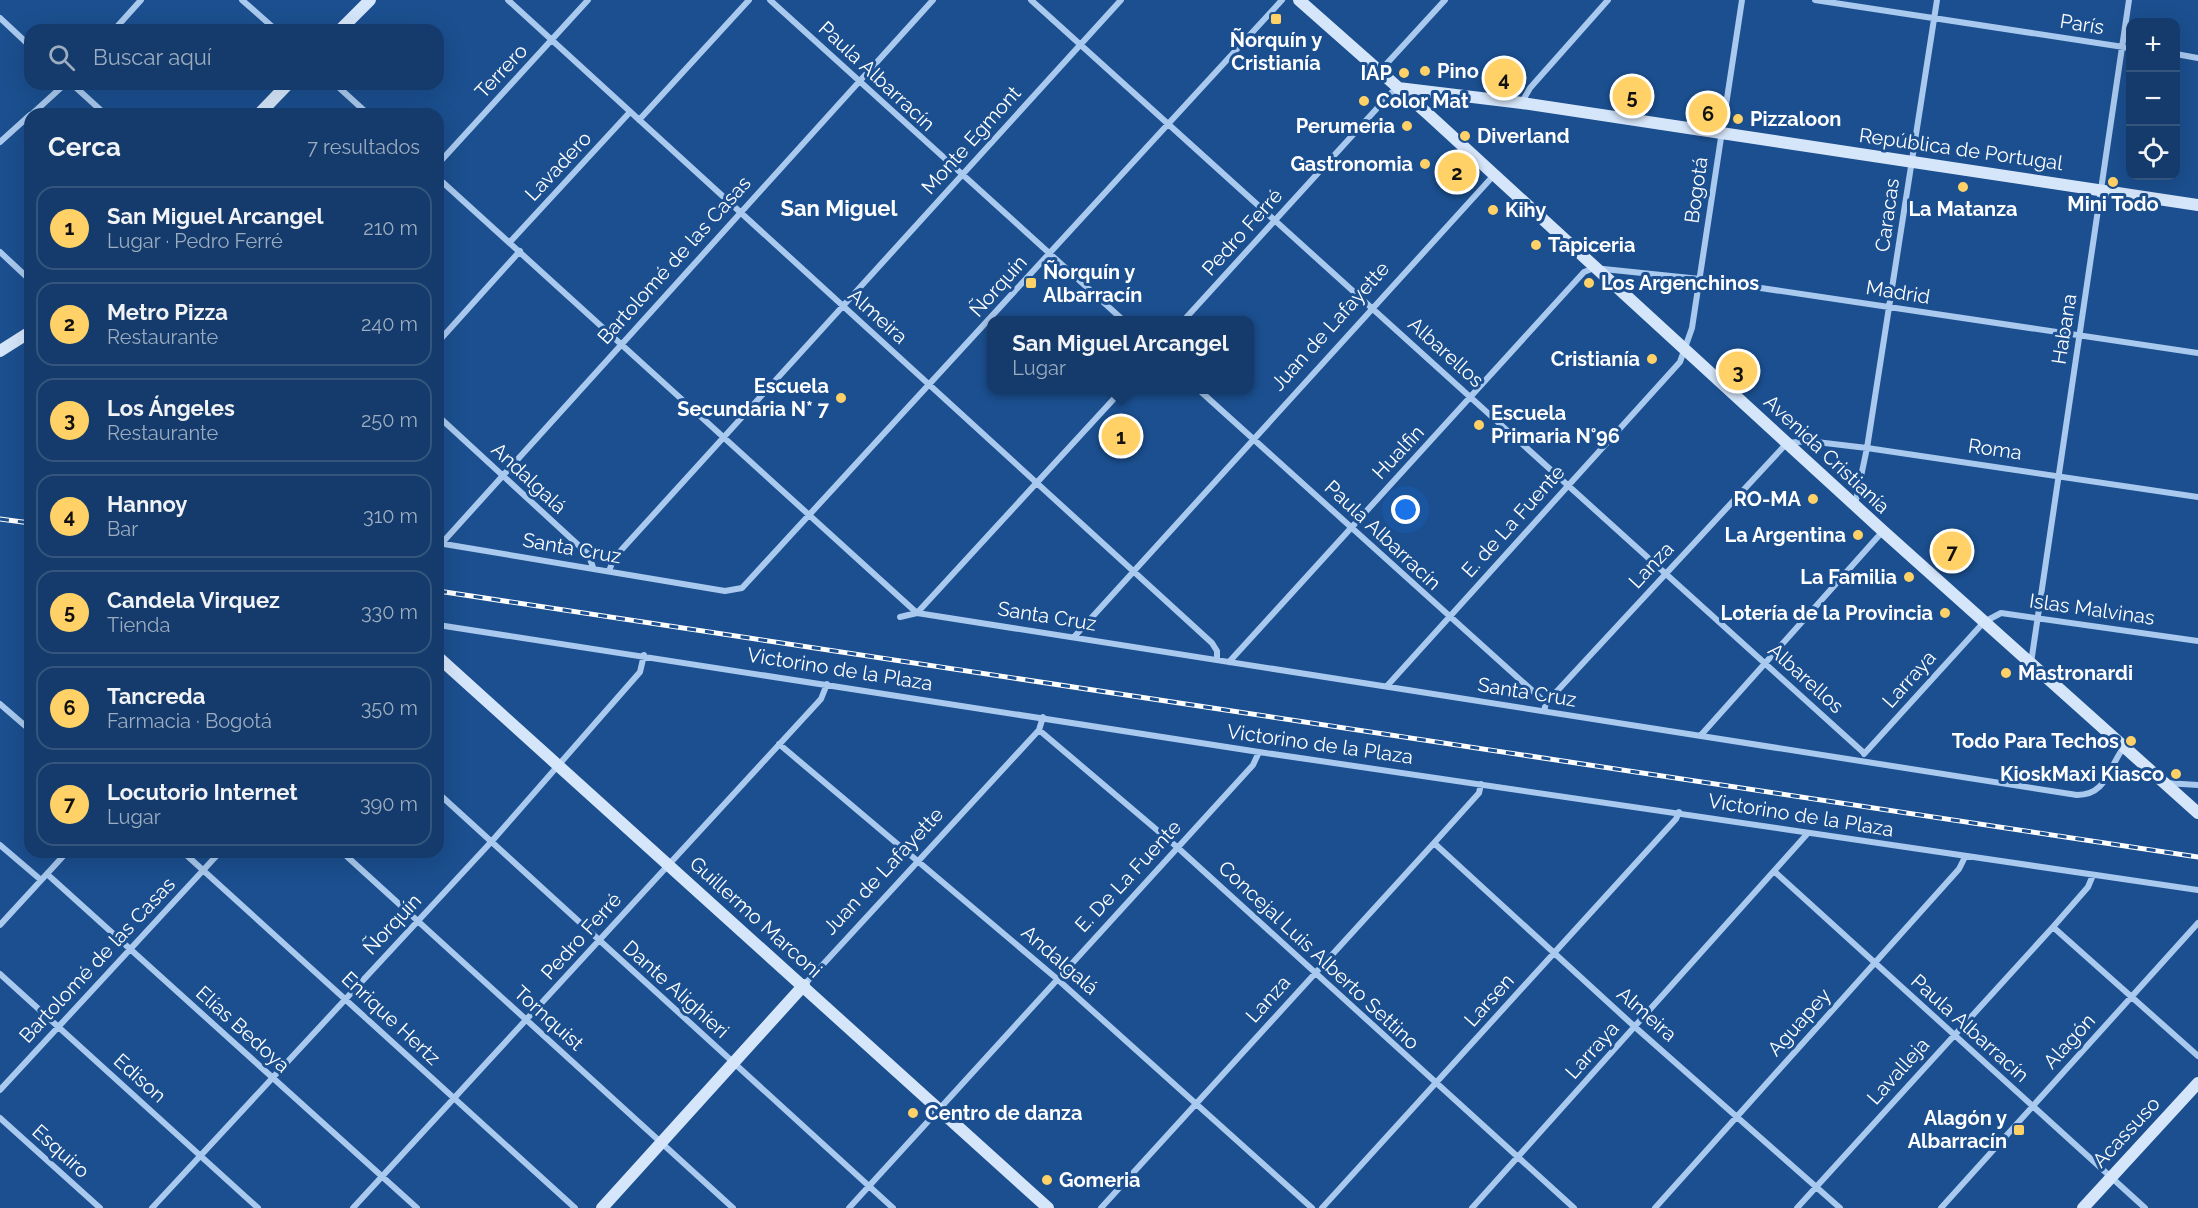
<!DOCTYPE html>
<html lang="es">
<head>
<meta charset="utf-8">
<style>
  :root { --surface:#143b6b; --page:#214673; --text:#f1f3f6; --muted:#9dadc1; --line:#33557e; --accent:#ffd166 }
  body { margin:0; font-family:Raleway,sans-serif; background:var(--page); color:var(--text) }
  .controls { position:absolute; right:18px; top:18px; display:grid; overflow:hidden; border-radius:12px; box-shadow:0 6px 24px #0002 }
  .controls button { width:54px; height:54px; display:grid; place-items:center; padding:0; border:0; border-bottom:2px solid var(--line); background:var(--surface); color:var(--text); font:30px sans-serif }
  .you { position:absolute; left:1406px; top:510px; width:21px; height:21px; margin:-15px; border:4px solid #fff; border-radius:50%; background:#1a73e8; box-shadow:0 0 0 9px #1a73e833 }
  .badge { display:grid; place-items:center; width:39px; height:39px; border-radius:50%; background:var(--accent); color:#111; font-size:20px; font-weight:700 }
  .pin { position:absolute; translate:-50% -50%; border:3px solid #fff; box-shadow:0 2px 6px #0006 }
  .popup { position:absolute; left:987px; top:316px; width:267px; height:78px; box-sizing:border-box; display:grid; place-content:center; border-radius:12px; background:var(--surface); filter:drop-shadow(0 2px 4px #0005); font-size:20px; white-space:nowrap; color:var(--muted) }
  .popup b { font-size:22px; color:var(--text) }
  .popup::after { content:''; position:absolute; left:50%; top:100%; margin-left:-12px; border:12px solid transparent; border-top-color:var(--surface) }
  .list { margin:0; padding:0; list-style:none }
  h2 { display:flex; justify-content:space-between; align-items:center; height:78px; margin:0; padding:0 24px; font-size:26px }
  h2 small { font-size:20px; font-weight:400; color:var(--muted) }
  .list li { display:grid; grid-template-columns:39px 1fr auto; gap:18px; align-items:center; box-sizing:border-box; height:84px; margin:0 12px 12px; padding:0 12px; border:2px solid var(--line); border-radius:18px }
  .list b { display:block; font-size:22px; white-space:nowrap }
  .list p { margin:0; font-size:20px; white-space:nowrap; color:var(--muted) }
  .list em { font-size:20px; font-style:normal; color:var(--muted) }
  .icon { flex:none; width:33px; height:33px; fill:none; stroke:currentColor; stroke-width:2; stroke-linecap:round; stroke-linejoin:round }
  .map { position:relative; flex:none; width:2198px; height:1208px; overflow:hidden }
  .search { position:absolute; background:var(--surface); box-shadow:0 6px 24px #0002; left:24px; top:24px; width:420px; height:66px; display:flex; align-items:center; gap:15px; box-sizing:border-box; padding:0 21px; border-radius:18px; color:var(--muted); font-size:22px }
  .panel { position:absolute; background:var(--surface); box-shadow:0 6px 24px #0002; left:24px; top:108px; width:420px; height:750px; border-radius:18px }
  .map>svg:first-child { display:block }
  .lines { fill:none; stroke-linecap:round; stroke-linejoin:round }
  .street { stroke:#a9c9ee; stroke-width:6 }
  .secondary { stroke:#d6e6fa; stroke-width:12 }
  .rail-casing { stroke:#fff; stroke-width:5 }
  .rail { stroke:#1b4f8f; stroke-width:3; stroke-dasharray:9; stroke-linecap:butt }
  .poi-dot { fill:#ffd166; stroke:#1b4f8f; stroke-width:2 }
  .labels { text-anchor:middle; stroke-width:6; stroke-linejoin:round; paint-order:stroke }
  .street-label { font-size:20px; fill:#fff; stroke:#1b4f8f }
  .poi-label { font-size:20px; font-weight:bold; fill:#fff; stroke:#1b4f8f; text-anchor:start }
  .quarter-label { font-size:22px; font-weight:bold; fill:#fff; stroke:#1b4f8f }
</style>
</head>
<body>
<div class="map">
<svg width="2198" height="1208" viewBox="0 0 2198 1208">
  <rect width="100%" height="100%" fill="#1b4f8f"/>
  <g class="lines">
    <path class="street" d="M242,0L276,30
      M508,0L1212,643L1217,651V660
      M770,0L1123,320
      M1031,0L1864,753
      M1815,0L2130,48
      M0,18L30,46
      M114,30L141,0
      M2176,54L2198,58
      M1379,72L1445,0
      M72,84L105,114
      M335,84L368,114
      M1522,102L1530,88L1608,0
      M32,114L65,84
      M639,120L749,0
      M0,142L30,115
      M438,164L588,0
      M438,178L917,613
      M510,242L630,112
      M0,252L30,280
      M1184,320L1391,93L1398,88
      M438,342L520,251
      M1199,390L1546,703
      M438,416L588,554L593,567
      M1855,505L1867,448L1937,0
      M438,543L725,591L742,588L1282,0
      M442,543L933,0
      M609,571L614,558L1121,0
      M917,613L1122,390
      M900,617L917,613L2077,795C2107,795 2108,768 2124,747
      M438,625L1259,752L2198,890
      M1074,637L1494,175
      M1229,662L1584,272L1594,268L1700,279L2198,353
      M2031,663L2129,0
      M1387,686L1680,362L1692,328L1742,0
      M0,704L30,730
      M1544,711L1546,703L1787,443L1808,441L1867,448L2198,497
      M1039,730L1177,847L1574,1208
      M1701,735L1883,531
      M779,744L1056,978L1312,1208
      M1864,754L1984,622L2001,613L2198,641
      M2166,783L2198,785
      M438,793L893,1208
      M1434,843L1635,1027L1840,1208
      M0,845L41,880
      M183,852L575,1208
      M342,852L733,1208
      M1775,872L2145,1208
      M47,874L417,1208
      M0,925L67,852
      M2053,927L2198,1056
      M0,974L258,1208
      M804,985L1039,730L1043,717
      M0,1090L220,852
      M0,1118L100,1208
      M152,1208L492,841L640,672L644,655
      M353,1208L821,699L827,684
      M849,1208L1253,765L1259,752
      M1101,1208L1434,843L1479,793L1481,784
      M1322,1208L1676,819L1679,812
      M1472,1208L1808,833
      M1655,1208L1959,869L1965,857
      M1797,1208L2053,927L2088,887L2093,875
      M1941,1208L2198,923"/>
    <path class="secondary" d="M1299,0L1428,114L1883,531L2198,813
      M340,30L370,0
      M1398,88L1522,103L2198,205
      M259,114L288,84
      M0,351L30,332
      M438,657L1048,1208
      M602,1208L804,985
      M2083,1208L2198,1083"/>
    <g class="rail-casing">
      <path id="rail" d="M0,519L30,523
        M438,591L2198,857"/>
    </g>
    <use href="#rail" class="rail"/>
  </g>
  <g class="poi-dot">
    <rect x="1270" y="13" width="12" height="12" rx="3"/>
    <circle cx="1425" cy="71" r="6"/>
    <circle cx="1404" cy="73" r="6"/>
    <circle cx="1364" cy="101" r="6"/>
    <circle cx="1738" cy="119" r="6"/>
    <circle cx="1407" cy="126" r="6"/>
    <circle cx="1465" cy="136" r="6"/>
    <circle cx="1425" cy="164" r="6"/>
    <circle cx="2113" cy="182" r="6"/>
    <circle cx="1963" cy="187" r="6"/>
    <circle cx="1493" cy="210" r="6"/>
    <circle cx="1536" cy="245" r="6"/>
    <rect x="1025" y="277" width="12" height="12" rx="3"/>
    <circle cx="1589" cy="283" r="6"/>
    <circle cx="1652" cy="359" r="6"/>
    <circle cx="841" cy="398" r="6"/>
    <circle cx="1479" cy="425" r="6"/>
    <circle cx="1813" cy="499" r="6"/>
    <circle cx="1858" cy="535" r="6"/>
    <circle cx="1909" cy="577" r="6"/>
    <circle cx="1945" cy="613" r="6"/>
    <circle cx="2006" cy="673" r="6"/>
    <circle cx="2131" cy="741" r="6"/>
    <circle cx="2176" cy="774" r="6"/>
    <circle cx="913" cy="1113" r="6"/>
    <rect x="2013" y="1124" width="12" height="12" rx="3"/>
    <circle cx="1047" cy="1180" r="6"/>
  </g>
  <g class="labels">
    <g class="street-label">
      <text transform="translate(2082 24) rotate(9)" y="7">París</text>
      <text transform="translate(501 71) rotate(-47)" y="7">Terrero</text>
      <text transform="translate(877 76) rotate(43)" y="7">Paula Albarracín</text>
      <text transform="translate(971 140) rotate(-48)" y="7">Monte Egmont</text>
      <text transform="translate(1961 149) rotate(8)" y="7">República de Portugal</text>
      <text transform="translate(558 166) rotate(-47)" y="7">Lavadero</text>
      <text transform="translate(1696 190) rotate(-82)" y="7">Bogotá</text>
      <text transform="translate(1887 215) rotate(-82)" y="7">Caracas</text>
      <text transform="translate(1242 232) rotate(-48)" y="7">Pedro Ferré</text>
      <text transform="translate(674 260) rotate(-48)" y="7">Bartolomé de las Casas</text>
      <text transform="translate(998 286) rotate(-48)" y="7">Ñorquín</text>
      <text transform="translate(1898 292) rotate(9)" y="7">Madrid</text>
      <text transform="translate(878 316) rotate(42)" y="7">Almeira</text>
      <text transform="translate(1330 326) rotate(-48)" y="7">Juan de Lafayette</text>
      <text transform="translate(2064 329) rotate(-81)" y="7">Habana</text>
      <text transform="translate(1446 352) rotate(42)" y="7">Albarellos</text>
      <text transform="translate(1995 449) rotate(8)" y="7">Roma</text>
      <text transform="translate(1398 452) rotate(-47)" y="7">Hualfin</text>
      <text transform="translate(1827 454) rotate(43)" y="7">Avenida Cristianía</text>
      <text transform="translate(529 478) rotate(43)" y="7">Andalgalá</text>
      <text transform="translate(1513 521) rotate(-48)" y="7">E. de La Fuente</text>
      <text transform="translate(1383 535) rotate(43)" y="7">Paula Albarracín</text>
      <text transform="translate(572 548) rotate(10)" y="7">Santa Cruz</text>
      <text transform="translate(1651 565) rotate(-47)" y="7">Lanza</text>
      <text transform="translate(2092 609) rotate(8)" y="7">Islas Malvinas</text>
      <text transform="translate(1047 616) rotate(9)" y="7">Santa Cruz</text>
      <text transform="translate(840 669) rotate(9)" y="7">Victorino de la Plaza</text>
      <text transform="translate(1806 678) rotate(42)" y="7">Albarellos</text>
      <text transform="translate(1909 679) rotate(-48)" y="7">Larraya</text>
      <text transform="translate(1527 692) rotate(9)" y="7">Santa Cruz</text>
      <text transform="translate(1320 744) rotate(8)" y="7">Victorino de la Plaza</text>
      <text transform="translate(1801 815) rotate(9)" y="7">Victorino de la Plaza</text>
      <text transform="translate(883 871) rotate(-47)" y="7">Juan de Lafayette</text>
      <text transform="translate(1128 876) rotate(-47)" y="7">E. De La Fuente</text>
      <text transform="translate(756 917) rotate(42)" y="7">Guillermo Marconi</text>
      <text transform="translate(392 924) rotate(-47)" y="7">Ñorquín</text>
      <text transform="translate(581 936) rotate(-48)" y="7">Pedro Ferré</text>
      <text transform="translate(1319 955) rotate(43)" y="7">Concejal Luis Alberto Settino</text>
      <text transform="translate(97 960) rotate(-47)" y="7">Bartolomé de las Casas</text>
      <text transform="translate(1060 960) rotate(41)" y="7">Andalgalá</text>
      <text transform="translate(676 989) rotate(42)" y="7">Dante Alighieri</text>
      <text transform="translate(1268 999) rotate(-48)" y="7">Lanza</text>
      <text transform="translate(1489 1000) rotate(-48)" y="7">Larsen</text>
      <text transform="translate(1647 1014) rotate(41)" y="7">Almeira</text>
      <text transform="translate(391 1018) rotate(43)" y="7">Enrique Hertz</text>
      <text transform="translate(549 1018) rotate(42)" y="7">Tornquist</text>
      <text transform="translate(1799 1022) rotate(-48)" y="7">Aguapey</text>
      <text transform="translate(1970 1028) rotate(42)" y="7">Paula Albarracín</text>
      <text transform="translate(243 1029) rotate(42)" y="7">Elías Bedoya</text>
      <text transform="translate(2069 1041) rotate(-48)" y="7">Alagón</text>
      <text transform="translate(1592 1050) rotate(-48)" y="7">Larraya</text>
      <text transform="translate(1898 1071) rotate(-48)" y="7">Lavalleja</text>
      <text transform="translate(140 1078) rotate(42)" y="7">Edison</text>
      <text transform="translate(2126 1132) rotate(-47)" y="7">Acassuso</text>
      <text transform="translate(61 1151) rotate(42)" y="7">Esquiro</text>
    </g>
    <g class="poi-label">
      <text x="1276" y="47" text-anchor="middle">Ñorquín y<tspan x="1276" dy="23">Cristianía</tspan></text>
      <text x="1437" y="78">Pino</text>
      <text x="1392" y="80" text-anchor="end">IAP</text>
      <text x="1376" y="108">Color Mat</text>
      <text x="1750" y="126">Pizzaloon</text>
      <text x="1395" y="133" text-anchor="end">Perumeria</text>
      <text x="1477" y="143">Diverland</text>
      <text x="1413" y="171" text-anchor="end">Gastronomia</text>
      <text x="2113" y="211" text-anchor="middle">Mini Todo</text>
      <text x="1963" y="216" text-anchor="middle">La Matanza</text>
      <text x="1505" y="217">Kihy</text>
      <text x="1548" y="252">Tapiceria</text>
      <text x="1043" y="279">Ñorquín y<tspan x="1043" dy="23">Albarracín</tspan></text>
      <text x="1601" y="290">Los Argenchinos</text>
      <text x="1640" y="366" text-anchor="end">Cristianía</text>
      <text x="829" y="393" text-anchor="end">Escuela<tspan x="829" dy="23">Secundaria N* 7</tspan></text>
      <text x="1491" y="420">Escuela<tspan x="1491" dy="23">Primaria N°96</tspan></text>
      <text x="1801" y="506" text-anchor="end">RO-MA</text>
      <text x="1846" y="542" text-anchor="end">La Argentina</text>
      <text x="1897" y="584" text-anchor="end">La Familia</text>
      <text x="1933" y="620" text-anchor="end">Lotería de la Provincia</text>
      <text x="2018" y="680">Mastronardi</text>
      <text x="2119" y="748" text-anchor="end">Todo Para Techos</text>
      <text x="2164" y="781" text-anchor="end">KioskMaxi Kiasco</text>
      <text x="925" y="1120">Centro de danza</text>
      <text x="2007" y="1125" text-anchor="end">Alagón y<tspan x="2007" dy="23">Albarracín</tspan></text>
      <text x="1059" y="1187">Gomeria</text>
    </g>
    <g class="quarter-label">
      <text x="839" y="216">San Miguel</text>
    </g>
  </g>
</svg>
<div class="controls">
<button>+</button>
<button>−</button>
<button><svg class="icon" aria-label="locate" viewBox="0 0 24 24"><circle cx="12" cy="12" r="6"/><path d="M12 2v4M12 18v4M2 12h4M18 12h4"/></svg></button>
</div>
<div class="you"></div>
<div class="pin badge" style="left:1121px;top:436px">1</div>
<div class="popup"><b>San Miguel Arcangel</b>Lugar</div>
<div class="pin badge" style="left:1457px;top:172px">2</div>
<div class="pin badge" style="left:1738px;top:371px">3</div>
<div class="pin badge" style="left:1504px;top:78px">4</div>
<div class="pin badge" style="left:1632px;top:96px">5</div>
<div class="pin badge" style="left:1708px;top:113px">6</div>
<div class="pin badge" style="left:1952px;top:551px">7</div>
<div class="search"><svg class="icon" aria-label="search" viewBox="0 0 24 24"><circle cx="10" cy="10" r="6"/><path d="M15 15l6 6"/></svg>Buscar aquí</div>
<section class="panel">
<h2>Cerca<small>7 resultados</small></h2>
<ul class="list">
<li><span class="badge">1</span><div><b>San Miguel Arcangel</b><p>Lugar · Pedro Ferré</p></div><em>210 m</em></li>
<li><span class="badge">2</span><div><b>Metro Pizza</b><p>Restaurante</p></div><em>240 m</em></li>
<li><span class="badge">3</span><div><b>Los Ángeles</b><p>Restaurante</p></div><em>250 m</em></li>
<li><span class="badge">4</span><div><b>Hannoy</b><p>Bar</p></div><em>310 m</em></li>
<li><span class="badge">5</span><div><b>Candela Virquez</b><p>Tienda</p></div><em>330 m</em></li>
<li><span class="badge">6</span><div><b>Tancreda</b><p>Farmacia · Bogotá</p></div><em>350 m</em></li>
<li><span class="badge">7</span><div><b>Locutorio Internet</b><p>Lugar</p></div><em>390 m</em></li>
</ul>
</section>
</div>
</body>
</html>
